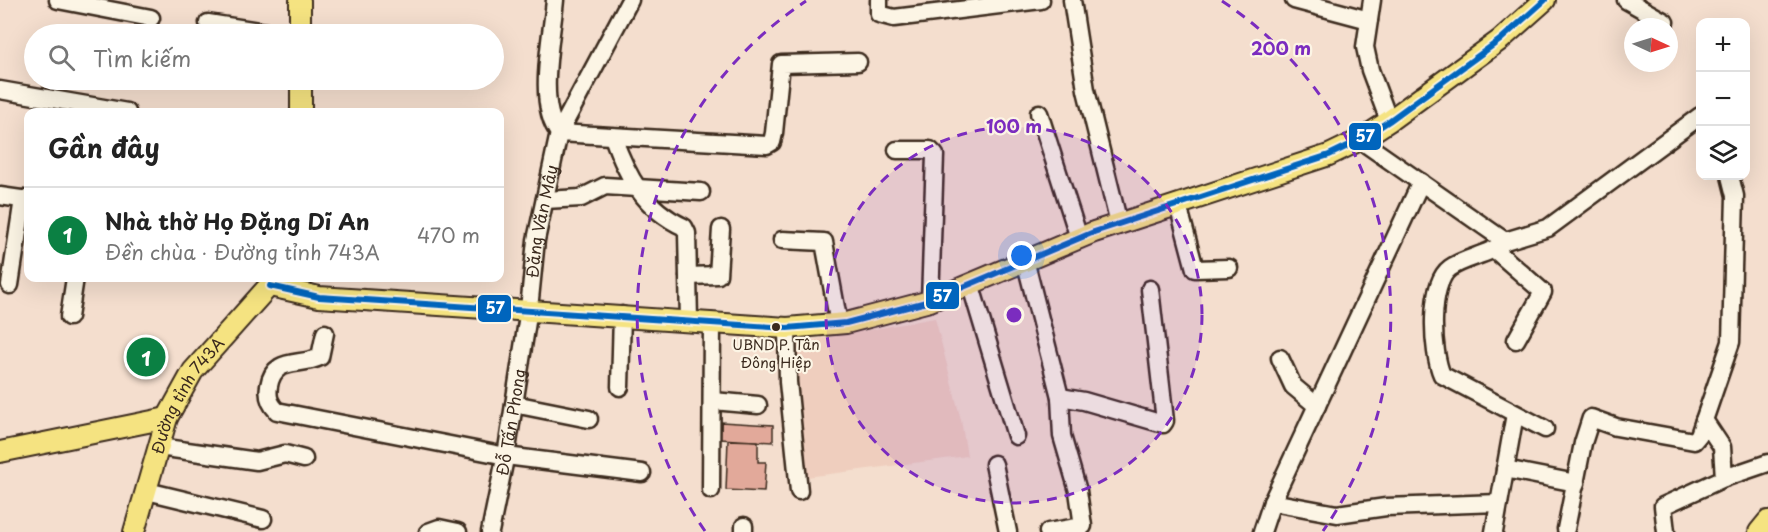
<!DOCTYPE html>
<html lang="vi">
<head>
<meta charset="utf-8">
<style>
  :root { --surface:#fff; --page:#f6f6f6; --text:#222; --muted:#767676; --line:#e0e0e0; --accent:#0b8043 }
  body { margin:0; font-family:"Playpen Sans",sans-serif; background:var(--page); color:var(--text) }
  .controls { position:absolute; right:18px; top:18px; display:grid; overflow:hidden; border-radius:12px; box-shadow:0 6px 24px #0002 }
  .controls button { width:54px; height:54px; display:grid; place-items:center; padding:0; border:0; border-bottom:2px solid var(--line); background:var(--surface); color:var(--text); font:30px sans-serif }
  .compass { position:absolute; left:1624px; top:18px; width:54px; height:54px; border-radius:50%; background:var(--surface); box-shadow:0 6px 24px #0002; rotate:94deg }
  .you { position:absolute; left:1022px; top:256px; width:21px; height:21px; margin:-15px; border:4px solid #fff; border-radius:50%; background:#1a73e8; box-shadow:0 0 0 9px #1a73e833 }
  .badge { display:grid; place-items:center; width:39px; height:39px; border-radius:50%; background:var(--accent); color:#fff; font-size:20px; font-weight:700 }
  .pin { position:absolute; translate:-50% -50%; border:3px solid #fff; box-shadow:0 2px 6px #0006 }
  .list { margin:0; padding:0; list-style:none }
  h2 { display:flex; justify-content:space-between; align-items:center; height:78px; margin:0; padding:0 24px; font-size:26px }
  h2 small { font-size:20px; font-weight:400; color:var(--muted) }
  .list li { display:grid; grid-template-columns:39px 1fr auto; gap:18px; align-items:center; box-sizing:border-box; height:96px; padding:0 24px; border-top:2px solid var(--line) }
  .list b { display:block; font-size:22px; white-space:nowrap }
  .list p { margin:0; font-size:20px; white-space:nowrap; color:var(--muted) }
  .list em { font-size:20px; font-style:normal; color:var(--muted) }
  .icon { flex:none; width:33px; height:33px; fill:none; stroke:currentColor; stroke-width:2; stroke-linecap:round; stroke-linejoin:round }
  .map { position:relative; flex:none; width:1768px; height:532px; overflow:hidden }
  .search { position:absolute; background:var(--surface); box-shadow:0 6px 24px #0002; left:24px; top:24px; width:480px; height:66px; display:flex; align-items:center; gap:15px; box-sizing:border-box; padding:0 21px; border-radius:33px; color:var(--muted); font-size:22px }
  .panel { position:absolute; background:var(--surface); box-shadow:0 6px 24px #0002; left:24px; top:108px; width:480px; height:174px; border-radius:12px }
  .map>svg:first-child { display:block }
  .built { fill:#efcebe }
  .building { fill:#e2a99a; stroke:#3b2a1e; stroke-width:1.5 }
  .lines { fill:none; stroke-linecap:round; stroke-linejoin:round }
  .minor-casing { stroke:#3b2a1e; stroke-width:21 }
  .major-casing { stroke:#3b2a1e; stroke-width:24 }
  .minor { stroke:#fcf5e5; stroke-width:16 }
  .major { stroke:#f5e381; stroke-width:20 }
  .bus-1-casing { stroke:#fcf5e5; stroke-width:10 }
  .bus-1 { stroke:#0065bd; stroke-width:6 }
  .ring { fill:none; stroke:#7b2cbf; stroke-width:3; stroke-dasharray:10 8 }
  .bus-dot { fill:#3b2a1e; stroke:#fcf5e5; stroke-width:2 }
  .labels { text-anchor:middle; stroke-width:4.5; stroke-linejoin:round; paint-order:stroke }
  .bus-label { font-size:14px; fill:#3b2a1e; stroke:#fcf5e5 }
  .street-label { font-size:16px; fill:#3b2a1e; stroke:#fcf5e5 }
  .centre { fill:#7b2cbf; stroke:#fcf5e5; stroke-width:3 }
  .ring-label { font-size:18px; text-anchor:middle; font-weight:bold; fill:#7b2cbf; stroke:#fcf5e5; stroke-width:4.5; stroke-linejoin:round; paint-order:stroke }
  .line-badge { stroke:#fcf5e5; stroke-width:2 }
  .badge-label { font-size:16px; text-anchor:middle; font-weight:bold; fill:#fff }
</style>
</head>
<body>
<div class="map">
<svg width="1768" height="532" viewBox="0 0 1768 532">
  <rect width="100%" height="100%" fill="#f4dece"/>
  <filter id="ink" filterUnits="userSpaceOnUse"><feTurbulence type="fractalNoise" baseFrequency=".0167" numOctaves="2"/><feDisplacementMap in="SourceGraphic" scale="12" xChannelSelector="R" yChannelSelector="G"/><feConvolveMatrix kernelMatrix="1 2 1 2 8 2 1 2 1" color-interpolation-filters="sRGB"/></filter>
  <g filter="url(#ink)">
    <path class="built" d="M935,318L961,420L967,456L799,478L791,344Z"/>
    <path class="building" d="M721,422L773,425V442L720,439Z
      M728,440L758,441V462H766L764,492L726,490Z"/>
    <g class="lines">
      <g class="minor-casing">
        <g id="minor">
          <path d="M58,0L151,18"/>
          <path d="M555,0C552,36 536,105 559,133L767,145L772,142L774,133L781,64L858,62"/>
          <path d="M879,0V14L894,18L1041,0"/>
          <path d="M1072,0L1086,90L1119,224"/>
          <path d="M1294,0L1369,20"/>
          <path d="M1372,0L1365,47L1370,70L1389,121"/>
          <path d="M1626,0L1665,22"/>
          <path d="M208,23L278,34"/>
          <path d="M0,90L127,112"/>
          <path d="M1039,113L1079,238"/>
          <path d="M613,137C627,176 644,209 684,227L687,233L689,320"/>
          <path d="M1360,140L1505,241C1489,256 1467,256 1450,268C1428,284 1432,353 1442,375L1545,429"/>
          <path d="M897,150H930L935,155L930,301"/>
          <path d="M0,196L28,200"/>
          <path d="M545,200L581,198L605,186L701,192"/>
          <path d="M1178,205L1195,269L1229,268"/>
          <path d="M782,240L824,242L839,324"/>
          <path d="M1505,241L1548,228L1700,116"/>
          <path d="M1495,250L1543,292L1516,340"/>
          <path d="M1025,260L1060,397L1062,436L1078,491L1083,526L1048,532"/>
          <path d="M688,276L718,275L721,229"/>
          <path d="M970,283L1016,436"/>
          <path d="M10,285L23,199"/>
          <path d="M69,317L75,278"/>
          <path d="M787,328L788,382L799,491"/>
          <path d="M325,333L320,357C299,367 274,356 269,386C267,397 270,404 277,411L506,456L642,473"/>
          <path d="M1280,358L1293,386L1317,406"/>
          <path d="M620,387L622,315"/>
          <path d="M1060,397L1084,401L1163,424L1165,421L1150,289"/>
          <path d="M713,401L758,405"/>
          <path d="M514,404L589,419"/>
          <path d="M1704,420L1722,447L1724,478L1768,463"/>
          <path d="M159,447L257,461L285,454L304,459"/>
          <path d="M994,464L1008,532"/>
          <path d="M1505,469L1576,483"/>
          <path d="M711,490L712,322"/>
          <path d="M147,491L263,519"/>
          <path d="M1272,502L1337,514L1386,507L1499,503"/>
          <path d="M744,526V532"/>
          <path d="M1566,529L1583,443L1591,418L1616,427L1694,441L1699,435L1731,342L1735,196L1730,176"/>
          <path d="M428,532L439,528L458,532"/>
          <path id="s1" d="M490,532L507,449L529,309L536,240L559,133L630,0"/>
          <path d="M1262,532L1272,502L1421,182"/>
          <path d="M1494,532L1515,414"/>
          <path d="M1666,532L1663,506L1724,478"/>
        </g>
      </g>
      <g class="major-casing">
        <g id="major">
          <path d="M300,34V0"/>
          <path d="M301,80V112"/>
          <path d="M270,286L319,297L787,328L846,323L930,301L1094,232L1329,155L1360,140L1389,121L1500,40L1545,0"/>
          <path d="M0,452L167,418"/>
          <path id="s2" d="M134,532L167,418L193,371L276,278"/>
          <path d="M1759,532L1768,521"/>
        </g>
      </g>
      <use href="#minor" class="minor"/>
      <use href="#major" class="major"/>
      <g class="bus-1-casing">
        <path id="bus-1" d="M270,286L319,297L787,328L846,323L930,301L1094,232L1329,155L1360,140L1389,121L1500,40L1545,0"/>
      </g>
      <use href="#bus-1" class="bus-1"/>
    </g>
  </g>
  <circle cx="1014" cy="315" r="188" fill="#7b2cbf" fill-opacity=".12"/>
  <g class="ring">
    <circle cx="1014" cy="315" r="188"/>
    <path d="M705 531A377 377 0 0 1 806 1M1222 1A377 377 0 0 1 1323 531"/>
  </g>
  <circle class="bus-dot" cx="776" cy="327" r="5"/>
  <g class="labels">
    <g class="bus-label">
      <text x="776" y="350">UBND P. Tân<tspan x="776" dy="18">Đông Hiệp</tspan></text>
    </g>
    <g class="street-label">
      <text dy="6" stroke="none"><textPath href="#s1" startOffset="315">Đặng Văn Mây</textPath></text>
      <text dy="6" stroke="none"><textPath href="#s2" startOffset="148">Đường tỉnh 743A</textPath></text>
      <text dy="6" stroke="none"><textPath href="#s1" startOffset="112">Đỗ Tấn Phong</textPath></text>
    </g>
  </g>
  <circle cx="1014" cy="315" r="9" class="centre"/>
  <g class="ring-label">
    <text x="1281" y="55">200 m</text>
    <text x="1014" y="133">100 m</text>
  </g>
  <g class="line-badge">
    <rect x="1348" y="122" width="34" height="29" rx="6" fill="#0065bd"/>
    <rect x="925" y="281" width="35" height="29" rx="6" fill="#0065bd"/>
    <rect x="477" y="294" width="35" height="29" rx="6" fill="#0065bd"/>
  </g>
  <g class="badge-label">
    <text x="1365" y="142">57</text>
    <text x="942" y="302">57</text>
    <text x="495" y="314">57</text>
  </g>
</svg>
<div class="controls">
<button>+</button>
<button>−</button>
<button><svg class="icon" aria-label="layers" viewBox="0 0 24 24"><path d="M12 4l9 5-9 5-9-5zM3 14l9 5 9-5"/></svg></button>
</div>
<svg class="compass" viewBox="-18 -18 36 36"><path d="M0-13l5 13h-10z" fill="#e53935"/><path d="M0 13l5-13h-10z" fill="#767676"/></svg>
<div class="you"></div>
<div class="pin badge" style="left:146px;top:357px">1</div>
<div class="search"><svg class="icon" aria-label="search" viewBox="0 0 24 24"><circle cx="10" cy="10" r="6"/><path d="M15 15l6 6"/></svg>Tìm kiếm</div>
<section class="panel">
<h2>Gần đây<small></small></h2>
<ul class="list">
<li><span class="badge">1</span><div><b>Nhà thờ Họ Đặng Dĩ An</b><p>Đền chùa · Đường tỉnh 743A</p></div><em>470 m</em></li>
</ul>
</section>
</div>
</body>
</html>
